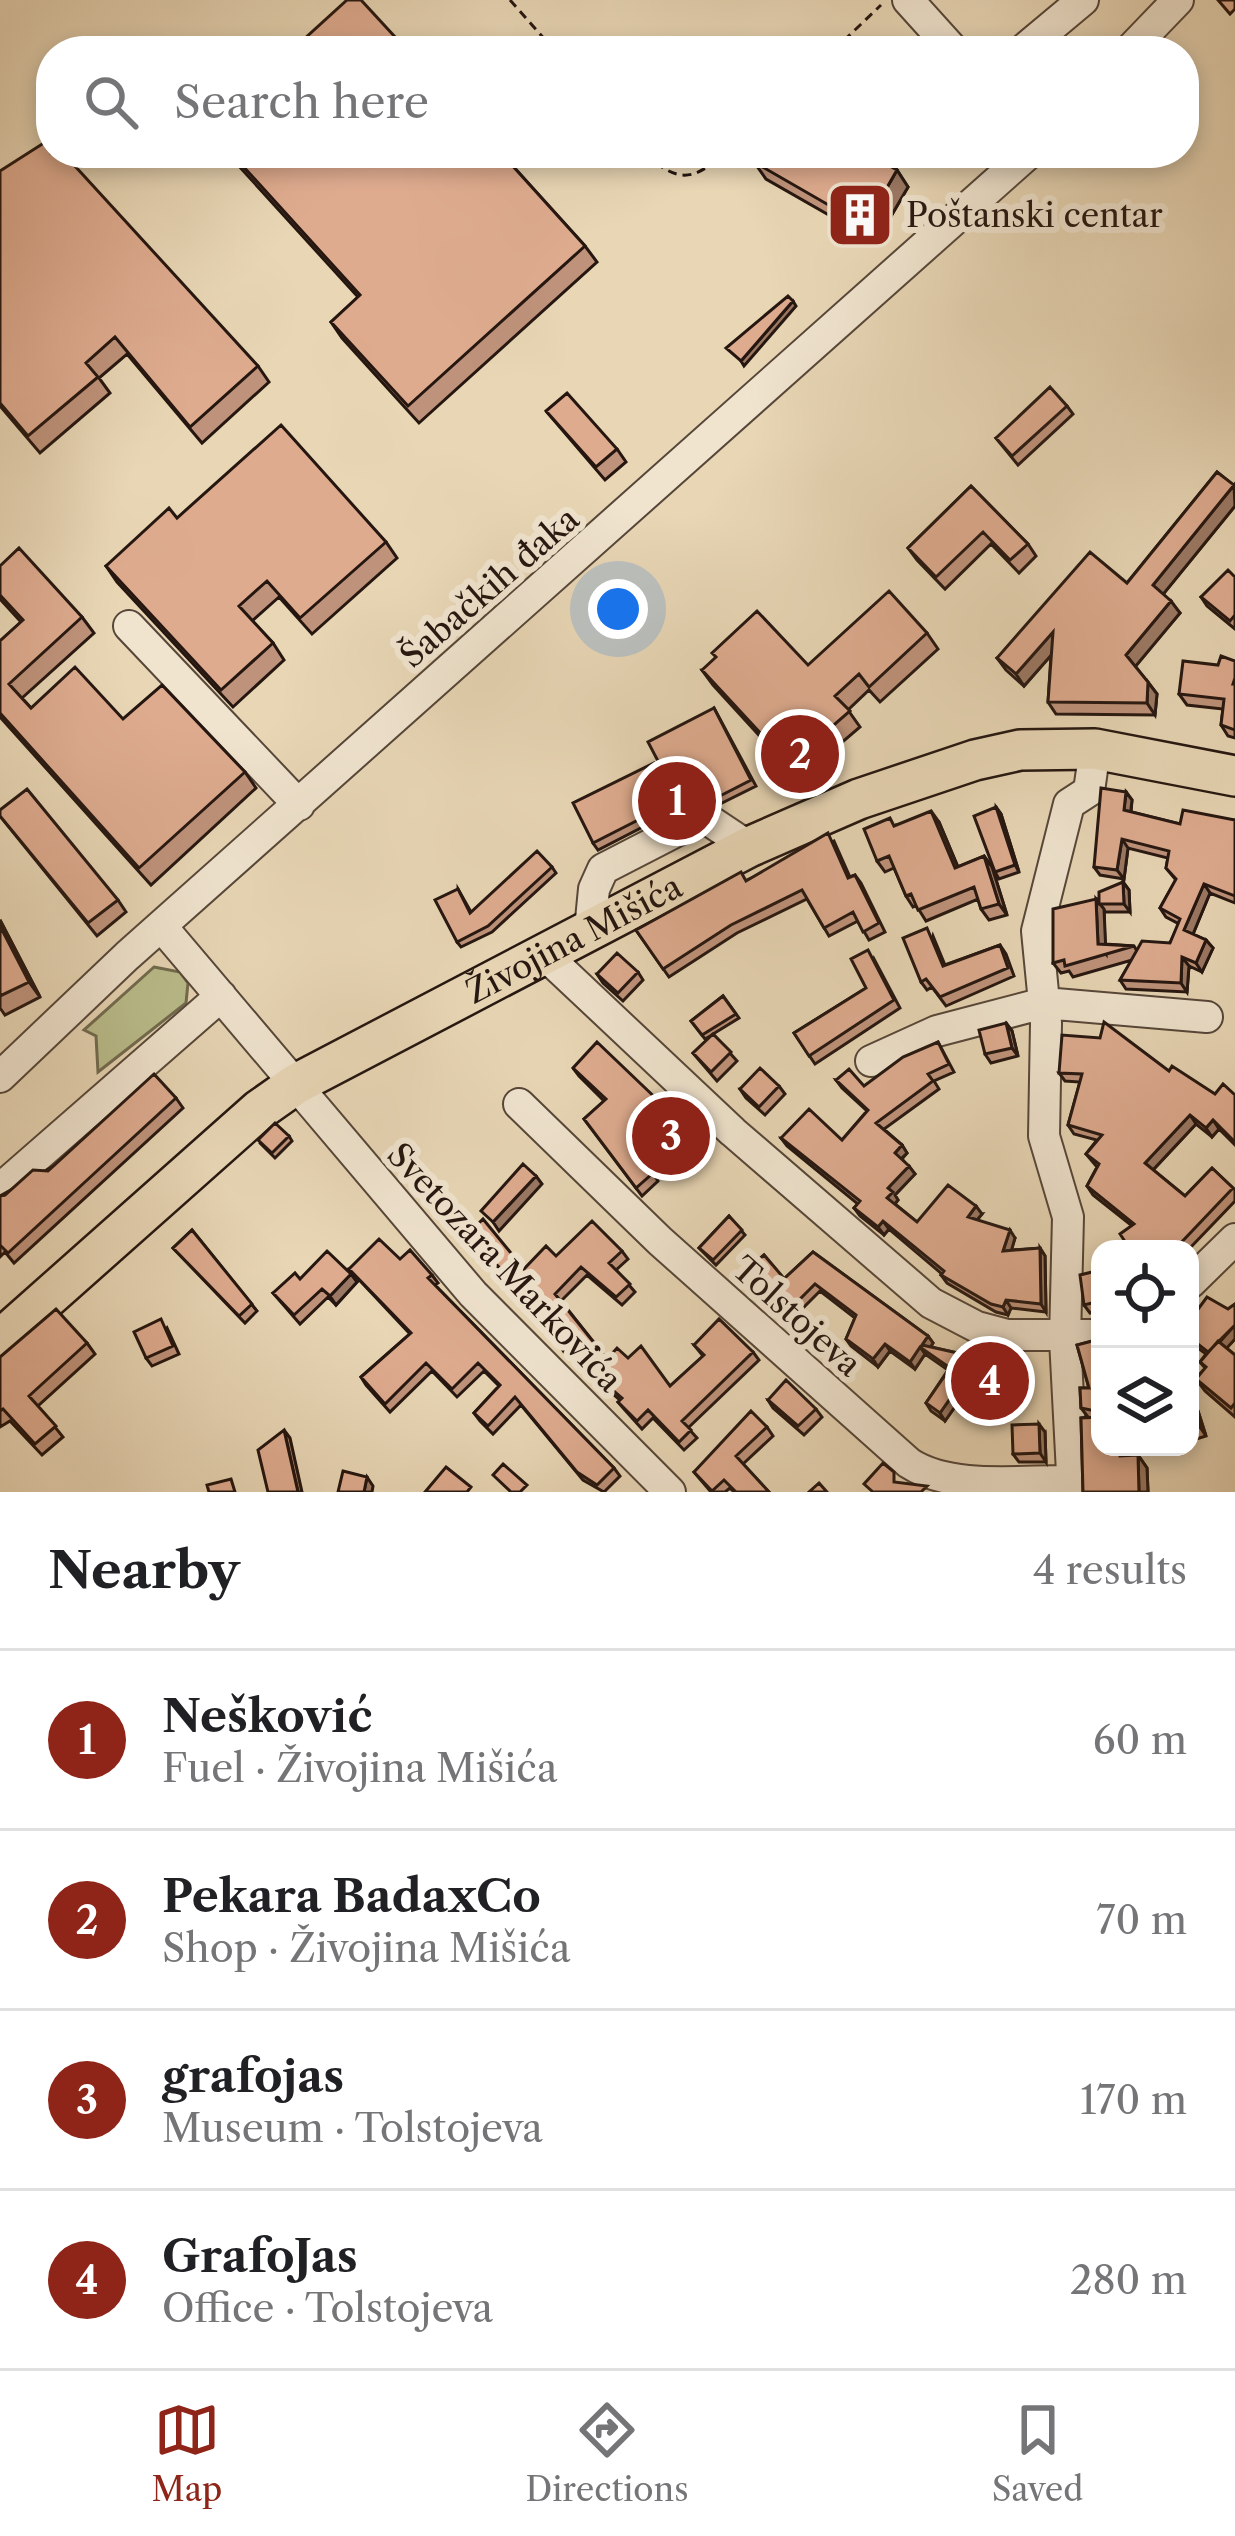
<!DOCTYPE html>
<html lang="en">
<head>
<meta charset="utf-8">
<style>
  :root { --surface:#fff; --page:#f2f2f2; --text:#202124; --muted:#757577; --line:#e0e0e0; --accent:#8f2418 }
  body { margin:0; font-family:"Libre Caslon Text",serif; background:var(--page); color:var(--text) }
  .controls { position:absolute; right:36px; bottom:36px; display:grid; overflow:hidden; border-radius:24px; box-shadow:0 6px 18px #0003 }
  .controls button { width:108px; height:108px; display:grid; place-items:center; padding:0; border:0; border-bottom:3px solid var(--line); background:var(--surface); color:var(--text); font:60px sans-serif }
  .you { position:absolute; left:618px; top:609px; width:42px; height:42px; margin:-30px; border:9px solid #fff; border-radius:50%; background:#1a73e8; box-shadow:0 0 0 18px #1a73e833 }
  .badge { display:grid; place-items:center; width:78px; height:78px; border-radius:50%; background:var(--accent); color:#fff; font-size:39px; font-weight:700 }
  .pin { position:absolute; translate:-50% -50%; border:6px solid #fff; box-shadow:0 3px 12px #0006 }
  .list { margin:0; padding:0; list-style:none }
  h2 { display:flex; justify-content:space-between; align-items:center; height:156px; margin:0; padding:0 48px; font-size:51px }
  h2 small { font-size:39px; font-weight:400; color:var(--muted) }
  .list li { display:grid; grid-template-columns:78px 1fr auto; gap:36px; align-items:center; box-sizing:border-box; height:180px; padding:0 48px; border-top:3px solid var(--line) }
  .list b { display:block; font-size:45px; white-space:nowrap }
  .list p { margin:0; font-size:39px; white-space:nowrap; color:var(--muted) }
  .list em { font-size:39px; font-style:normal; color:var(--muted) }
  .icon { flex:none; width:66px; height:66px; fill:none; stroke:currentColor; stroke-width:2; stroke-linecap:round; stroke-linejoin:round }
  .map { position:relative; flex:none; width:1235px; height:1492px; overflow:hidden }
  .search { position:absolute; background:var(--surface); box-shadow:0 6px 18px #0003; left:36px; right:36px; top:36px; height:132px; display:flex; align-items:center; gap:30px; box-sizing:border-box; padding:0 42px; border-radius:48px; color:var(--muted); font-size:45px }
  .sheet { height:876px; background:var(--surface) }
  nav { display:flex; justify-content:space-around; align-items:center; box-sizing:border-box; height:168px; border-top:3px solid var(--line); background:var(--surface); font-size:33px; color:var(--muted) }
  nav a { display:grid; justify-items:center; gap:6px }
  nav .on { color:var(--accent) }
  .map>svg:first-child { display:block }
  .green { fill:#babd8b; stroke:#706a4e; stroke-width:3 }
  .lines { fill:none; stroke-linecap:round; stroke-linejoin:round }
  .minor-casing { stroke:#564639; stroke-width:34 }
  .major-casing { stroke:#251610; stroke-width:44 }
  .path { stroke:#251610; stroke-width:3; stroke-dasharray:9 6; stroke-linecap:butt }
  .minor { stroke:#f0e4cf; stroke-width:30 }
  .major { stroke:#e8d6b5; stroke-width:39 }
  .wall { fill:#bf937b; stroke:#251610; stroke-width:3 }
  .shaded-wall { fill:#9b7864; stroke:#251610; stroke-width:3 }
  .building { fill:#deab8f; stroke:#251610; stroke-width:3 }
  .labels { text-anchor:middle; stroke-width:12; stroke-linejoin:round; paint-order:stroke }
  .poi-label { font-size:33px; fill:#251610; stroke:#f0e4cf; text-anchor:start }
  .street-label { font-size:33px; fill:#251610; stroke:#f0e4cf }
</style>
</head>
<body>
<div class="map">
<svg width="1235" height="1492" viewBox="0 0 1235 1492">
  <rect width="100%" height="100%" fill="#e8d6b5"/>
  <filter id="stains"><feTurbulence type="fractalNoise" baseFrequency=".00167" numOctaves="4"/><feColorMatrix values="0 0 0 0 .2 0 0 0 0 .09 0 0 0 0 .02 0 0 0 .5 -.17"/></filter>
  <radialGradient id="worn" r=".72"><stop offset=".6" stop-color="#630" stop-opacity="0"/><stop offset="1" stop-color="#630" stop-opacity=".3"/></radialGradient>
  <path class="green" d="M154,967L180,972L188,983L186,1003L98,1072L96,1036L84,1030Z"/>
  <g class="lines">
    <g class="minor-casing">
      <path id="minor" d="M908,0L954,51
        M1022,51L1083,0
        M1129,51L1178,0
        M129,626L299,805
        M162,927L473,1294L670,1492
        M590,930L594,889L603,869L704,817L749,847
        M544,954L733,1132L931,1303L977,1327L1007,1335H1100
        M871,1061L937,1031L1044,1003L1207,1017
        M0,1077L127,956L1029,153
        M519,1104L660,1241L909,1463C952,1491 1022,1480 1072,1481
        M0,1189L221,996
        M1190,1283L1235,1239
        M1073,1492L1065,1339L1068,1217L1044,1136L1046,1023L1037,931L1069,804L1089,791L1095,749"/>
    </g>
    <g class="major-casing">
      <g id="major">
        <path id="s1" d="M0,1340L259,1110L296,1084L749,847L859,799L975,760L1020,750L1095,749L1235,776"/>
      </g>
    </g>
    <path class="path" d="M510,0L555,51
      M833,51L881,5
      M644,153C677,182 692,183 724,153"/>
    <use href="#minor" class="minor"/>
    <use href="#major" class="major"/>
  </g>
  <path class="wall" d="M227,153H501L585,246L597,262L419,423L342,338L331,322L358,297Z
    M754,162L897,170L908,187L876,242L766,179Z
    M0,171L258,366L269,382L202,443L127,354L99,378L110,393L40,453L0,406Z
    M1067,406L1073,414L1018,465L996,438Z
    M546,411L617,449L626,462L605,480Z
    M1217,472L1235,487V506L1163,594L1180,613L1135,666L1157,694L1155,715L1056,714L1048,702L1051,655L1024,686L1006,670L997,658L1127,583Z
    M971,486L1028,544L1036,556L1019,573L991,544L945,589L917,560L908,548Z
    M177,518L386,542L397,558L312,634L279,597L252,621L273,643L284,660L233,707L117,582L106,566Z
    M0,566L82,617L94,633L22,698L31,708L123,719L245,772L256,788L151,885L0,717V641L21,622L0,599Z
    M1235,577V629L1207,606L1201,597Z
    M927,633L938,649L880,702L869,690L848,710L860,727L799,779L713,685L702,670L808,665Z
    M1235,661V738L1228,736L1221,725L1223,709L1187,705L1179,694L1218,665Z
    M714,708L756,786L720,804L695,800L598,850L593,843L658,761Z
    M1126,792L1132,800L1131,812L1180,824L1235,820V903L1210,893L1193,934L1206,940L1213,948L1202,972L1189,966L1187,992L1126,989L1120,980L1132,960L1073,977L1069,971L1061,973L1053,963L1096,899L1099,903L1123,882L1129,890L1130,912H1105L1104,910L1105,944L1134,946L1137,951L1170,943L1179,924L1166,917L1160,908L1176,880L1166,868L1168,858L1128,848L1124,879L1100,875L1094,867Z
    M996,807L1001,814L1019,872L999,879L995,872Z
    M0,816L118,900L126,912L97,936Z
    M939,822L958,867L984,856L992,867L1007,915L989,920L981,909L978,899L926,921L916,905L913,907L906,896L894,868L885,872L877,861L896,825Z
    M834,841L850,877L855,875L861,883L885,932L869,940L858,921L829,936L807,899L737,933L669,977L636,930Z
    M552,867L556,873L492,932L461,947L457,942L458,889L471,912Z
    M0,920L40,997L5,1015L0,1008Z
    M933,936L945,965L1000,945L1006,954L1014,976L946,1006L932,987L927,990L921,982Z
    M874,959L900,1008L815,1064L794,1033L866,988Z
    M638,972L643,980L623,1001L603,983L597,974Z
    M723,996L739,1018L713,1034L737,1061L717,1081L693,1053L712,1035L705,1039L691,1021Z
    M1006,1023L1012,1031L1018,1056L991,1063L985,1054Z
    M938,1042L954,1072L934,1081L939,1089L884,1129L902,1145L907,1153L902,1159L915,1174L895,1195L898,1200L895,1204L917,1222L982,1214L977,1220L1015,1238L1011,1250L1040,1248L1045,1256L1046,1312L1011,1308L1008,1315L996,1312L947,1283L941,1275L942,1274L889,1229L884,1235L860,1216L854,1208L858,1204L787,1146L781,1138L842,1140L867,1111L842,1088L836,1080L864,1086Z
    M573,1068L688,1129L694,1138L654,1175L658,1181L642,1196L584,1119L604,1101L579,1076Z
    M1169,1071L1215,1094L1235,1095V1145L1219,1129L1212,1137L1196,1124L1153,1170L1185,1196L1212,1168L1235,1190V1201L1189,1249H1130L1131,1225L1093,1195L1087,1186L1097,1167L1086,1154L1097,1140L1074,1134L1068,1125L1080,1082L1065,1081L1059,1073Z
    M779,1086L785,1094L765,1115L746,1098L740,1089Z
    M176,1098L183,1108L14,1263L5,1252L0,1257V1196Z
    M289,1136L292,1141L275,1158L261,1144Z
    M729,1216L745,1235L716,1265L699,1248Z
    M192,1230L257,1311L245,1323L173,1248Z
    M466,1236L524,1269L556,1256L622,1251L628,1259L616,1270L635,1292L622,1305L587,1275L561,1301L607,1359L628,1358L670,1386L703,1356L694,1345L753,1352L759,1360L688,1428L697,1438L684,1450L653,1418L642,1429L624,1409L618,1402L620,1400L564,1352L559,1344L561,1342L502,1282L497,1274L500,1271L472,1244Z
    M813,1252L928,1336L933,1343L931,1347L1006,1364L1012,1372L1005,1400L966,1391L945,1421L931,1411L926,1403L948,1370L925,1354L915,1369L890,1351L878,1367L851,1346L846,1339L855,1318L820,1291L797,1314L777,1293L766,1302L743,1273L764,1255L784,1279Z
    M400,1259L432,1275L438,1283L435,1285L614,1468L620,1476L604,1492L583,1480L521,1405L493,1434L480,1421L474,1413L499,1386L484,1371L457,1397L432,1371L390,1412L366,1385L361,1377L410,1334L349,1269Z
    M1100,1270V1311L1090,1313L1084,1305Z
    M300,1279L357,1282L336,1305L328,1297L300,1324L273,1293Z
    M1235,1304V1339L1226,1348L1235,1355V1417L1205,1391L1196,1379L1205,1368L1200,1362L1206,1354L1190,1342V1320L1228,1309Z
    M167,1328L179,1354L152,1366L146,1358Z
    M1100,1339V1447H1128V1455H1138L1147,1468L1148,1492H1083L1081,1418L1088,1417L1081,1408L1080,1388H1089L1077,1345Z
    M87,1343L95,1354L38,1406L63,1437L42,1455L10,1421L0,1427V1357Z
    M768,1400L816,1409L822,1417L804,1435L773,1408Z
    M1192,1402L1198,1411L1206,1436L1190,1441V1403Z
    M767,1427L773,1436L743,1464L769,1492H734L730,1488L725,1492H711L694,1472Z
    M1045,1432L1046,1462H1019L1013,1454Z"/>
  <path class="shaded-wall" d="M897,170L908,187L876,242L865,226Z
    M793,301L796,306L744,366L741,361Z
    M1234,485L1235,506L1161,597L1153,585Z
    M1171,601L1180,613L1135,667L1126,655Z
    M1053,632L1061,644L1024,686L1016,674Z
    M1148,682L1157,694L1155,715L1147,703Z
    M1126,792L1132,800L1130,819L1124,810Z
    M996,807L1001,814L1019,872L1015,865Z
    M931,811L939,822L963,879L955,868Z
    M1122,839L1128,848L1124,879L1117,870Z
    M984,856L992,867L1007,915L999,904Z
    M1123,882L1129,890L1130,912L1124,904Z
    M1204,884L1210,893L1191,939L1184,930Z
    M1096,899L1104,909L1106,954L1098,944Z
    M0,920L40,997L29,982L0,926Z
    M1206,940L1213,948L1202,972L1196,963Z
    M1182,957L1189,966L1187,992L1181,983Z
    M1006,1023L1012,1031L1018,1056L1012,1048Z
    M1190,1115L1196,1124L1151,1172L1145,1163Z
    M1213,1120L1219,1129L1212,1137L1206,1128Z
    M902,1145L907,1153L900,1160L895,1153Z
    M909,1166L915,1174L895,1195L898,1200L893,1206L887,1198L888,1188Z
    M536,1176L542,1184L499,1231L493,1222Z
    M976,1206L982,1214L973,1225L968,1217Z
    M883,1221L889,1229L884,1235L878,1227Z
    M1010,1230L1015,1238L1009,1259L1003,1251Z
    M1040,1248L1045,1256L1046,1312L1041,1304Z
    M351,1274L357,1282L336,1305L330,1296Z
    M1006,1300L1011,1308L1008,1315L1003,1307Z
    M1235,1325V1339L1215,1361L1210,1353Z
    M928,1336L933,1343L927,1352L922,1345Z
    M885,1344L890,1351L878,1367L873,1359Z
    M920,1347L925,1354L915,1369L910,1362Z
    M1006,1364L1012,1372L1005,1400L1000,1393Z
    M961,1383L966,1391L945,1421L940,1413Z
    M1192,1402L1198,1411L1206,1436L1200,1427Z
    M1039,1424L1045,1432L1046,1462L1040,1453Z
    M284,1430L290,1438L302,1492H298Z
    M1119,1447H1128L1129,1468L1120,1456Z
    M1138,1455L1147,1468L1148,1492H1139Z
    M367,1477L373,1486L372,1492H364Z"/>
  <path class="building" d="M347,0H361L408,51H291Z
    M1218,0H1235V9L1230,14Z
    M50,139L51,153H63L258,366L190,427L115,337L86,363L98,377L28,436L0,403V171Z
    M231,153H501L585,246L408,406L331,322L360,295Z
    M760,153H866L897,170L865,226L754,162Z
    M788,296L793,301L741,361L726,348Z
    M1050,387L1067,406L1012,456L996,438Z
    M567,393L617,449L596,467L546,411Z
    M281,425L386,542L300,618L267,581L239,606L273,643L221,690L106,566L169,508L177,518Z
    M1217,472L1234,485L1153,585L1171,601L1126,655L1148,682L1147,703L1048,702L1053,632L1016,674L997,658L1090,552L1127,583Z
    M971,486L1028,544L1010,560L983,532L936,577L908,548Z
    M19,548L82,617L9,684L31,708L75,667L123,719L162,685L245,772L139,868L0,713V641L23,620L0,595V566Z
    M1228,570L1235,577V615L1230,621L1201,597Z
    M889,591L927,633L869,687L859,674L835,696L850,711L789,764L702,670L716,657L712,653L757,611L808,665Z
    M1221,656L1235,661V678L1233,684H1235V730L1221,725L1224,699L1179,694L1183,661L1218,665Z
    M714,708L751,780L716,798L691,793L593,843L573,803L658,761L648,742Z
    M1101,788L1126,792L1124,810L1180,824L1183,810L1235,820V896L1204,884L1184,930L1206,940L1196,963L1182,957L1181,983L1120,980L1142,941L1170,943L1180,919L1160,908L1176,879L1166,868L1169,851L1122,839L1117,870L1094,867Z
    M27,789L118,900L88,923L0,816V810Z
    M996,807L1015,865L995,872L974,816Z
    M931,811L955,868L984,856L999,904L981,909L974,887L918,910L911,894L906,896L889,856L877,861L864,829L890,818L894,826Z
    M828,833L848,878L855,875L879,923L863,932L853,912L824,928L802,890L731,925L663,969L636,930L741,872L746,881Z
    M537,851L552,867L488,926L457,942L435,900L458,889L470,913Z
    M1123,882L1124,904H1099V892Z
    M1096,899L1098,944L1134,946L1065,966L1064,960L1053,963V909Z
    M0,926L29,982L0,996Z
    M927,928L943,966L1000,945L1008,968L940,997L926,979L921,982L903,938Z
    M868,950L894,1000L809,1056L794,1033L866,988L851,959Z
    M617,953L638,972L618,993L597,974Z
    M723,996L736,1014L702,1035L691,1021Z
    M1104,1022L1169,1071L1172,1066L1215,1094L1223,1084L1235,1095V1142L1213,1120L1206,1128L1190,1115L1145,1163L1185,1196L1212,1168L1233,1188L1175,1249H1130L1120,1234L1134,1224L1087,1186L1099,1164L1086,1154L1102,1135L1068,1125L1082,1074L1059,1073L1062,1035L1100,1038Z
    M1006,1023L1012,1048L985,1054L979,1030Z
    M713,1034L731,1052L711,1072L693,1053Z
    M597,1042L688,1129L648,1168L653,1173L636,1188L584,1119L606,1099L573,1068Z
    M938,1042L949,1064L928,1074L933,1081L876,1123L902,1145L895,1153L909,1166L888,1188L893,1192L887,1198L917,1222L948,1185L976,1206L968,1217L1010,1230L1003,1251L1040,1248L1041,1304L1006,1300L1003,1307L991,1304L941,1275L944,1271L883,1221L878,1227L854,1208L860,1201L781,1138L809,1109L842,1140L868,1110L836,1080L849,1069L864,1086L903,1057Z
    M760,1068L779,1086L759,1107L740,1089Z
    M154,1074L176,1098L8,1253L0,1245V1196L5,1195L33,1170L48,1171Z
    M275,1123L289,1136L272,1153L258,1140Z
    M523,1164L536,1176L493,1222L481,1211Z
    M729,1216L742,1230L713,1260L699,1248Z
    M483,1219L524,1269L546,1246L556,1256L592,1221L622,1251L609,1263L630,1284L616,1297L581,1267L555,1294L607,1359L617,1348L628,1358L641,1346L670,1386L704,1355L694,1345L719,1319L753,1352L682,1421L691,1430L679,1442L648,1410L637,1421L618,1402L622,1398L559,1344L562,1341L497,1274L501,1269L466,1236Z
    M192,1230L252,1304L239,1316L173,1248Z
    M379,1239L400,1259L410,1250L432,1275L428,1278L614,1468L597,1485L577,1472L515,1397L488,1426L474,1413L500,1385L478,1363L452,1389L426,1363L385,1404L361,1377L411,1333L349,1269Z
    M327,1251L351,1274L330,1296L322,1289L294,1315L273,1293L295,1273L300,1279Z
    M813,1252L928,1336L922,1345L1006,1364L1000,1393L961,1383L940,1413L926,1403L950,1368L920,1347L910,1362L885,1344L873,1359L846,1339L856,1315L815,1284L792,1307L774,1288Z
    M764,1255L782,1276L760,1294L743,1273Z
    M1100,1270V1301L1084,1305L1080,1275Z
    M1207,1297L1228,1309L1235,1304V1325L1208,1352L1190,1338V1320Z
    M56,1309L87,1343L29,1396L56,1426L35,1444L3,1409L0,1411V1357Z
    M161,1319L173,1346L146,1358L134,1332Z
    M1100,1339V1412L1081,1408L1080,1388H1089L1077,1345Z
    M1218,1341L1235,1355V1403L1231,1408L1196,1379L1206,1367L1200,1362Z
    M786,1380L816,1409L798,1426L768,1400Z
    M1192,1402L1200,1427L1190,1430V1403Z
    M751,1411L767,1427L736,1456L769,1492H736L724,1480L712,1491L694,1472Z
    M1100,1417V1447H1119L1120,1456L1138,1455L1139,1492H1083L1081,1418Z
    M1039,1424L1040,1453L1013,1454L1012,1425Z
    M284,1430L298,1492H268L258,1450Z
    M883,1463L894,1472V1482L927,1486L921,1492H873L864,1484Z
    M503,1464L527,1485L520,1492H511L493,1475Z
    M446,1467L471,1487L467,1492H425Z
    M343,1471L367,1477L364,1492H338Z
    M231,1479L235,1492H209L207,1485Z
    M819,1483L827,1492H809Z"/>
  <defs>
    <g id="building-square" transform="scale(3.45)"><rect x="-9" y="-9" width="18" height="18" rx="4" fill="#8f2418" stroke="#f0e4cf"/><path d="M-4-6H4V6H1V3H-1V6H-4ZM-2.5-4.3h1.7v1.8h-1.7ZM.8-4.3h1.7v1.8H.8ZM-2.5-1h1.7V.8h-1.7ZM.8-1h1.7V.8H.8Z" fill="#fff"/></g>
  </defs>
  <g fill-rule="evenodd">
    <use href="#building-square" x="860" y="215"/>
  </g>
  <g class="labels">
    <g class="poi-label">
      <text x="906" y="227">Poštanski centar</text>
    </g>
    <g class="street-label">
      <text transform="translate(489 587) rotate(-41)" y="12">Šabačkih đaka</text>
      <text dy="12" stroke="none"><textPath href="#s1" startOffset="705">Živojina Mišića</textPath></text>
      <text transform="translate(505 1267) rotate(47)" y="12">Svetozara Markovića</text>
      <text transform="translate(797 1316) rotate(42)" y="12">Tolstojeva</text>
    </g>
  </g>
  <rect width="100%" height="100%" filter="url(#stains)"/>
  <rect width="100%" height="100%" fill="url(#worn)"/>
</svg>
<div class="controls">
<button><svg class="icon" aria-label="locate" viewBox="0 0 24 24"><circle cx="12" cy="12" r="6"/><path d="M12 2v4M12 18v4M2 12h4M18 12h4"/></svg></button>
<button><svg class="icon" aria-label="layers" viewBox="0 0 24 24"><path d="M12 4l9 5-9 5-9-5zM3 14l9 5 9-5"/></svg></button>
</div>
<div class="you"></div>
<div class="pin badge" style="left:677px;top:801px">1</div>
<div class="pin badge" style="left:800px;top:754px">2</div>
<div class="pin badge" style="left:671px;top:1136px">3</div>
<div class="pin badge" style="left:990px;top:1381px">4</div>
<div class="search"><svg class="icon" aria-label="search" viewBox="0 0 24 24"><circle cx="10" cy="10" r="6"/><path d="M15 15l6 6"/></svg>Search here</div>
</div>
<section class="sheet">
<h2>Nearby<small>4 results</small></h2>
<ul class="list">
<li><span class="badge">1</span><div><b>Nešković</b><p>Fuel · Živojina Mišića</p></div><em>60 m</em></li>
<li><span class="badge">2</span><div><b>Pekara BadaxCo</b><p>Shop · Živojina Mišića</p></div><em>70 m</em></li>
<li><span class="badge">3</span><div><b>grafojas</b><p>Museum · Tolstojeva</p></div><em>170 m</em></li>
<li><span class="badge">4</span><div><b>GrafoJas</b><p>Office · Tolstojeva</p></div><em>280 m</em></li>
</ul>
</section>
<nav>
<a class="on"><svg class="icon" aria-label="map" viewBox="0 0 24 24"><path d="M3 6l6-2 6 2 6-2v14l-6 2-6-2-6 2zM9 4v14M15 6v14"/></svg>Map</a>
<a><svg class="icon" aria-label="directions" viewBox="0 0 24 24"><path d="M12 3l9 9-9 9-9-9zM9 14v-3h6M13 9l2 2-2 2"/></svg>Directions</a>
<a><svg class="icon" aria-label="saved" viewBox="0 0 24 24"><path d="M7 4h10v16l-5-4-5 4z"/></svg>Saved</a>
</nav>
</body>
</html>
